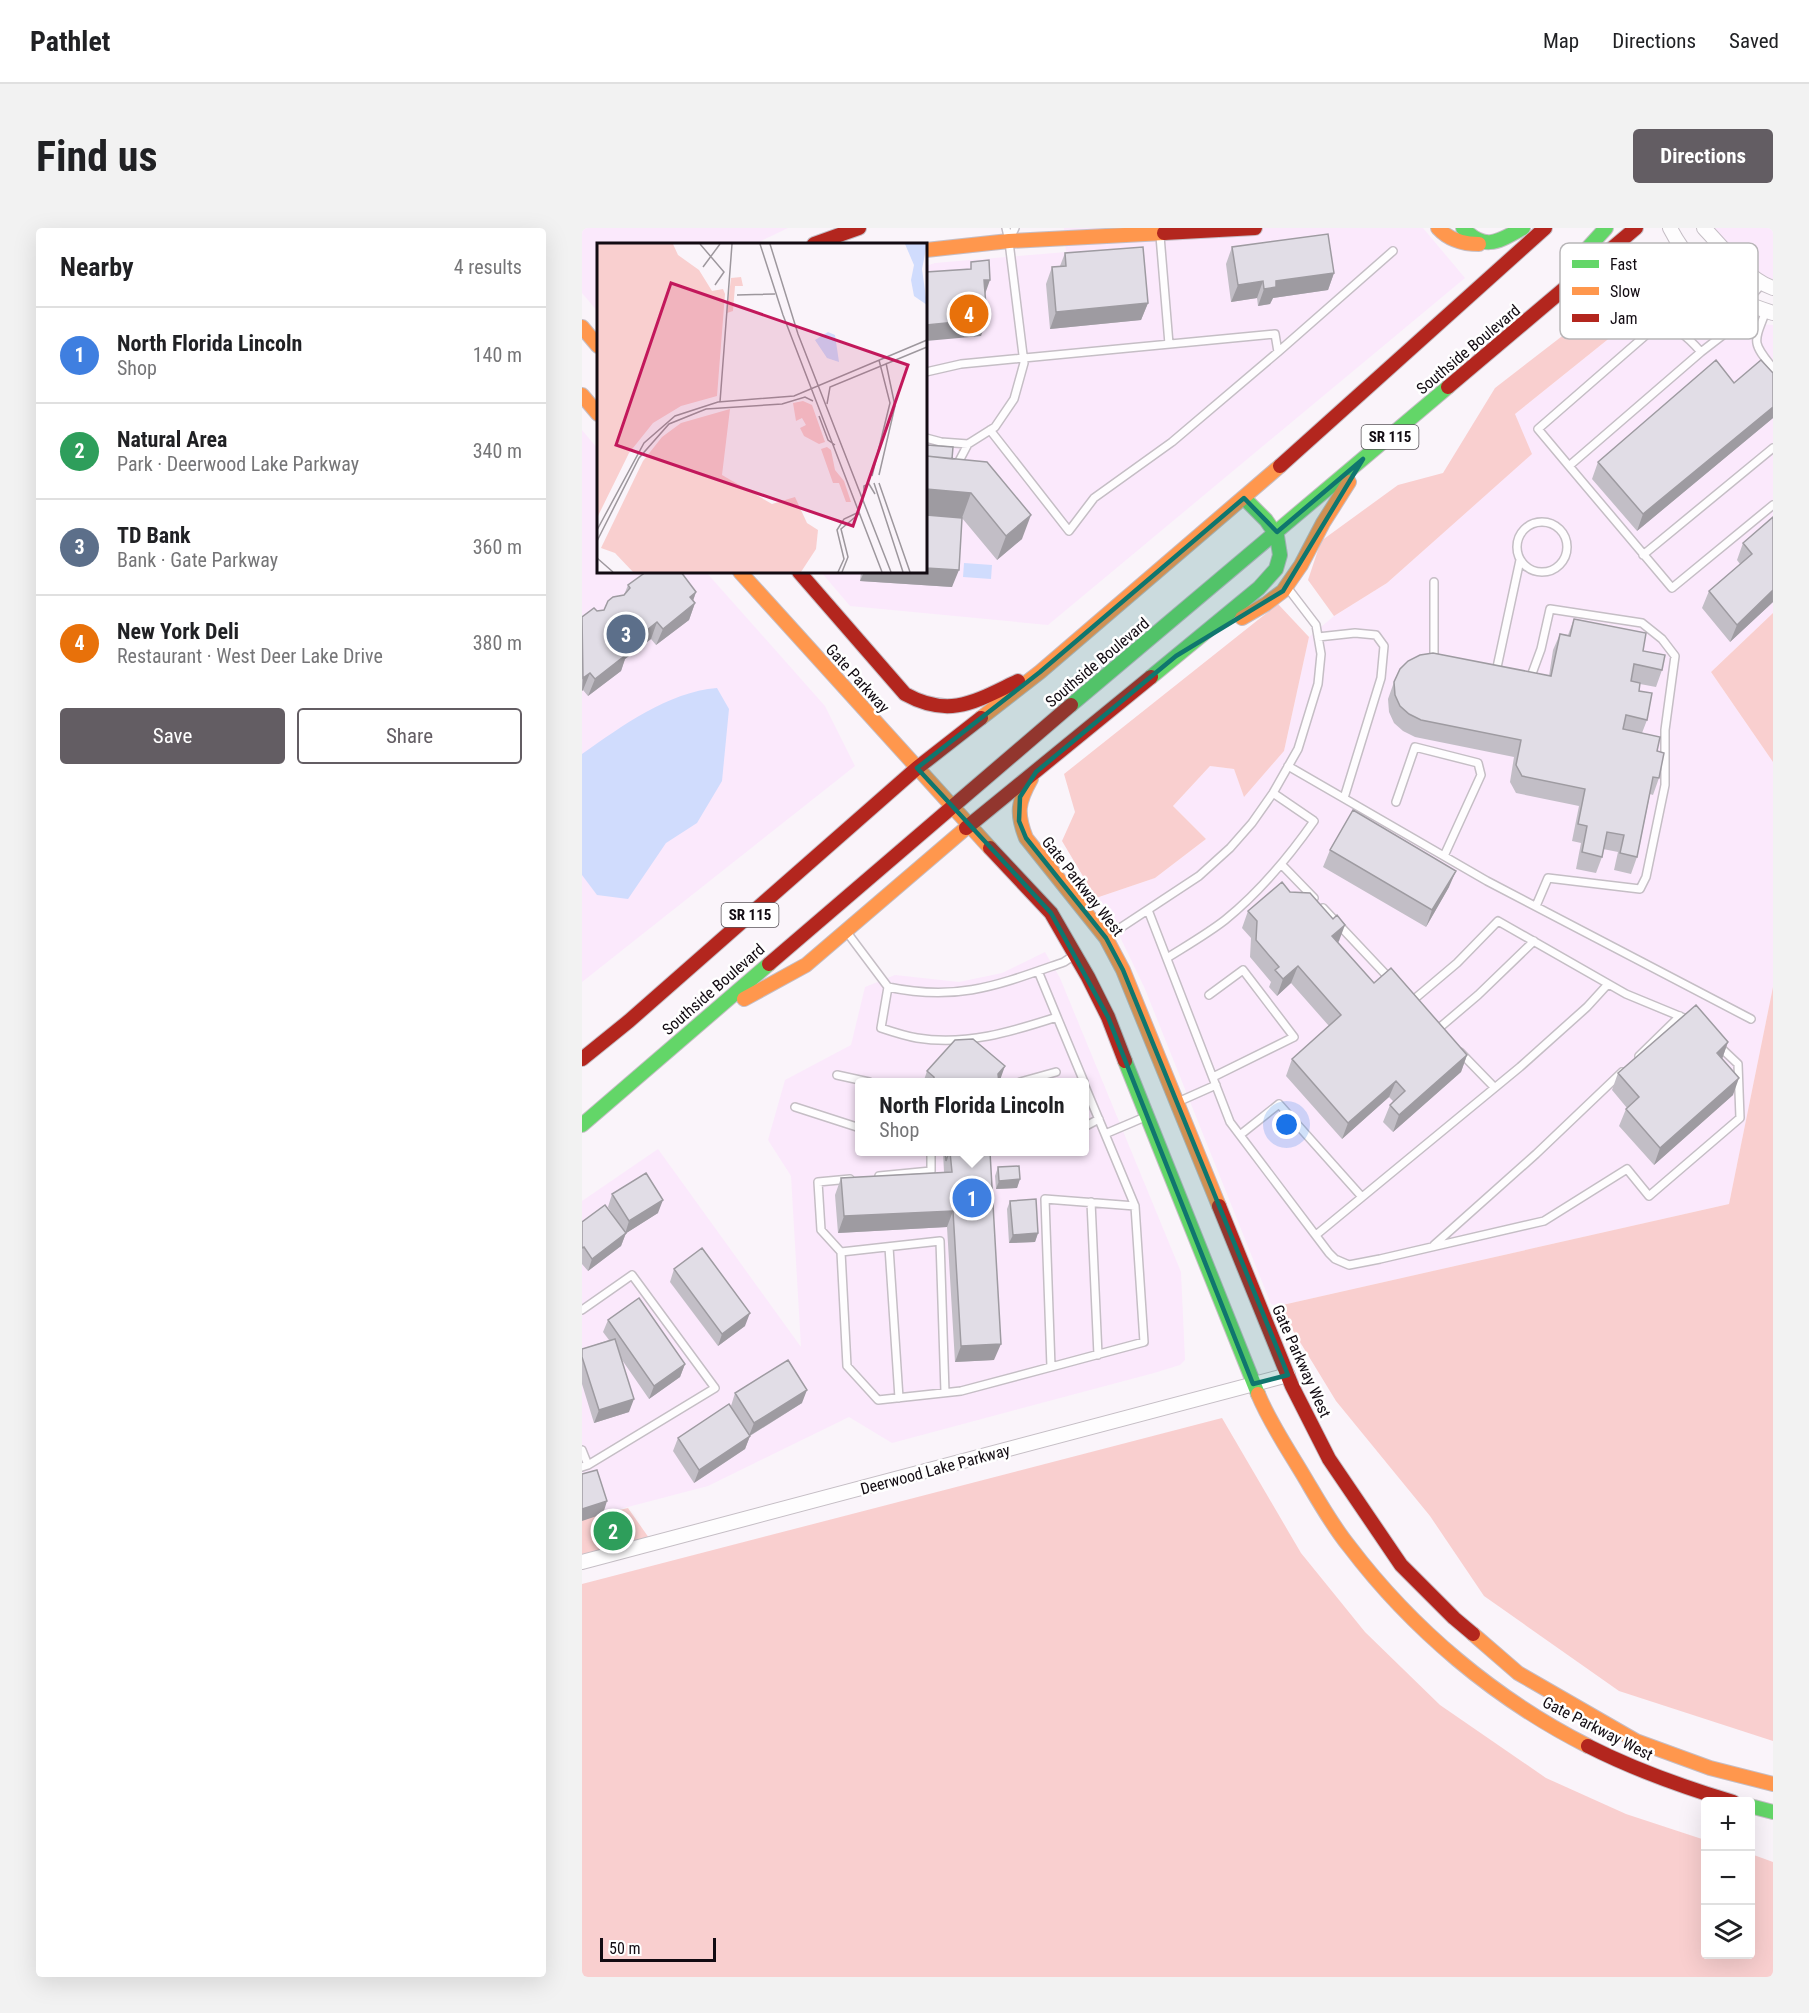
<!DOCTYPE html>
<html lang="en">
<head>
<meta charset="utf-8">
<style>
  :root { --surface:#fff; --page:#f2f2f2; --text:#202124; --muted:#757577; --line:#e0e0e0; --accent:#635d63 }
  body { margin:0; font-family:"Roboto Condensed",sans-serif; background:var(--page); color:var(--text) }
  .controls { position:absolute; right:18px; bottom:18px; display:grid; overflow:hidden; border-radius:6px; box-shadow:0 6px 24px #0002 }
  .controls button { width:54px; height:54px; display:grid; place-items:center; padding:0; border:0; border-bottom:2px solid var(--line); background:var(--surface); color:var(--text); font:30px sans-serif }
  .scale { position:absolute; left:18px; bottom:15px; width:116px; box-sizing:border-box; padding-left:6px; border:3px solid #120b12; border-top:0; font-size:16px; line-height:21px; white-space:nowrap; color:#120b12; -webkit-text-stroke:4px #fff; paint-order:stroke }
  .you { position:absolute; left:705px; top:897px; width:21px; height:21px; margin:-15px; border:4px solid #fff; border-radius:50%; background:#1a73e8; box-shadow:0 0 0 9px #1a73e833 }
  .badge { display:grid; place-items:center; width:39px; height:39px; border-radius:50%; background:var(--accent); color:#fff; font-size:20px; font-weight:700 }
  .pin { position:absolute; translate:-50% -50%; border:3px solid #fff; box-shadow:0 2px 6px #0006 }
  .popup { position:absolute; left:273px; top:850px; width:234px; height:78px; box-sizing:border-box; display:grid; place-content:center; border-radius:6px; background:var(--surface); filter:drop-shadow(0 2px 4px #0005); font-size:20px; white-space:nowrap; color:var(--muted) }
  .popup b { font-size:22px; color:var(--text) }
  .popup::after { content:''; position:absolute; left:50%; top:100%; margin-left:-12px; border:12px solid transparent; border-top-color:var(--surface) }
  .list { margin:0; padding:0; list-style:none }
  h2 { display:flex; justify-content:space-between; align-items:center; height:78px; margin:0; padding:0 24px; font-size:26px }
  h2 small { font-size:20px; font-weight:400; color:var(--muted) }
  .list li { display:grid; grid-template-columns:39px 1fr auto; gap:18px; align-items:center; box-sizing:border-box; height:96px; padding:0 24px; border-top:2px solid var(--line) }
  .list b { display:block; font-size:22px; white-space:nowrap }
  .list p { margin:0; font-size:20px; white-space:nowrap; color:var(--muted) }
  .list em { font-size:20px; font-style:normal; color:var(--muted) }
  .actions { display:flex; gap:12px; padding:18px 24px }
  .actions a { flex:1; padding:14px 0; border:2px solid var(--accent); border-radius:6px; text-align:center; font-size:21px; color:var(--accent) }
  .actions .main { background:var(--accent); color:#fff }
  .icon { flex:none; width:33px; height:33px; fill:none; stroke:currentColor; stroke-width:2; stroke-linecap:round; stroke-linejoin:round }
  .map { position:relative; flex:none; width:1191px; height:1749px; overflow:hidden; border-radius:6px }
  header { display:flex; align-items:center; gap:36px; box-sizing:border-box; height:84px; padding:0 30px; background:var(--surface); border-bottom:2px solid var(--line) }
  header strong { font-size:28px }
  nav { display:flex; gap:33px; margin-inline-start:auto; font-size:21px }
  .intro { display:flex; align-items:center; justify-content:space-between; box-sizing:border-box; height:144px; padding:0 36px }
  h1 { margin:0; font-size:42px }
  .button { padding:15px 27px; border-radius:6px; background:var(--accent); color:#fff; font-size:21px; font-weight:700 }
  main { display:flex; gap:36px; padding:0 36px }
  aside { flex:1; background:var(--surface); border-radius:6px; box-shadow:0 6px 24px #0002 }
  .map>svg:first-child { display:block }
  .built { fill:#fbe9fc; fill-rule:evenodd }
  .green { fill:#f9cfcf }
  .water { fill:#d0dcfd }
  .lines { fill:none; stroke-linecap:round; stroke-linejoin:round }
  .lane-casing { stroke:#c5bec5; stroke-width:10 }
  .street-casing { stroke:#c5bec5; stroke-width:16 }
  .fast-casing { stroke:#c5bec5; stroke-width:16 }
  .slow-casing { stroke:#c5bec5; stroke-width:16 }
  .jam-casing { stroke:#c5bec5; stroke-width:16 }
  .lane { stroke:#fefdfe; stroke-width:7 }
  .street { stroke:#fefdfe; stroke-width:14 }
  .fast { stroke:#63d668; stroke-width:14 }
  .slow { stroke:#ff974d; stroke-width:14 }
  .jam { stroke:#b3261e; stroke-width:14 }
  .wall { fill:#c2bec6 }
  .shaded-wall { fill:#9e9ba1 }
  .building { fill:#e1dde6; stroke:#9e9ba1; stroke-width:1.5 }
  .marked { fill:#0f766e; fill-opacity:0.2; stroke:#0f766e; stroke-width:4.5; stroke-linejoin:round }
  .labels { text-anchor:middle; stroke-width:5; stroke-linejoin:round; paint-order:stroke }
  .shield { fill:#fff; stroke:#595459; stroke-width:1.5 }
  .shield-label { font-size:15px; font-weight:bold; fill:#120b12 }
  .street-label { font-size:16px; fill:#120b12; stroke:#fff }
  .inset-road { fill:none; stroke:#9d979d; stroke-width:1.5 }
  .view { fill:#c2185b; fill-opacity:0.15; stroke:#c2185b; stroke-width:3 }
  .inset-edge { fill:none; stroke:#120b12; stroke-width:3 }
  .key { fill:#fff; stroke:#b8b6b8; stroke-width:1.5 }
  .key-label { font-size:16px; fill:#120b12 }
</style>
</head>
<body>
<header>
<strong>Pathlet</strong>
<nav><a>Map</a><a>Directions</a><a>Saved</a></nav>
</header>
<div class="intro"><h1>Find us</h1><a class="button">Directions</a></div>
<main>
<aside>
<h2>Nearby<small>4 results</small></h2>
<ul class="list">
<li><span class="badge" style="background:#3f7fe0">1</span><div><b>North Florida Lincoln</b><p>Shop</p></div><em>140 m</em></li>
<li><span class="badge" style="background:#2e9e5b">2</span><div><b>Natural Area</b><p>Park · Deerwood Lake Parkway</p></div><em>340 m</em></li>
<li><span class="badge" style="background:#5c6f8a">3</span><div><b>TD Bank</b><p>Bank · Gate Parkway</p></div><em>360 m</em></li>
<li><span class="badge" style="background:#e8710a">4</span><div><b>New York Deli</b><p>Restaurant · West Deer Lake Drive</p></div><em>380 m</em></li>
</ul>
<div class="actions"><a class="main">Save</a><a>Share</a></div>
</aside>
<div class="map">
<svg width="1191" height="1749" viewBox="0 0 1191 1749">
  <rect width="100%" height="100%" fill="#faf4fa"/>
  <path class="built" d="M0,0H206L173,16H16V84L0,65Z
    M482,0H841L883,50L466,397L268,378L239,344H344V38L353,35L484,24Z
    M1132,0H1191V52L1171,42Z
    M1076,21L1092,27L1130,72L1179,96L1191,97V385L1129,444L1191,534V759L1147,976L696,1078L689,1076L563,761L527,686L514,670L573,650L624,611L591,578L628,538L652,541L662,568L702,523L727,409L752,388L805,355L949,226L933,186L1045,96L1036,65L1038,47L1060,26Z
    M0,202L16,221V344H124L243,478L273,538L0,754Z
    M463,724L478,750L599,1044L603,1132L598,1137L572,1145L310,1215L267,1189L126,1258L0,1291V973L76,921L219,1119L209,948L186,912L203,852L269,817L283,759L313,747L377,754L420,745ZM278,854H502V924H278Z"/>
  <path class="green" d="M1036,65L1045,96L933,186L950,226L805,355L752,388L726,352L739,313L816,257L861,245L913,160Z
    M696,376L727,409L702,523L662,569L652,541L628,538L591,578L624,611L573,650L514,670L480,613L493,584L482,546Z
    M1191,385V534L1129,444Z
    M1191,759V1513L1037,1463L902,1368L848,1288L754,1173L696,1078L1147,976Z
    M640,1190L719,1325L783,1404L858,1477L964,1550L1044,1586L1123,1612L1124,1726H1168L1169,1626L1191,1634V1749H0V1356Z
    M46,1280L67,1310L0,1328V1291Z"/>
  <path class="water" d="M382,335L410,337L409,351L381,349Z
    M135,460L147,481L140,553L115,595L84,615L46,671L15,667L0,647V526C40,498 86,464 135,460Z"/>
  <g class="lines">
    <g class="lane-casing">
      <path id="lane" d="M424,0L427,13L433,0
        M578,8L587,116
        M1184,83C1172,114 1169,114 1191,140
        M696,124L811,23
        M1119,124L987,238L956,201L1072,100C1097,100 1103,106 1119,124L1141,107L1155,84L1180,56
        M344,144L379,136L693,106L696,124L590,214L512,270L487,303L408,202
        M344,210L359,214L386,216L413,199L432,171L442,135L427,14
        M375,237L386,216
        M987,238L1090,360L1191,277
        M935 319a25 25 0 1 1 50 0a25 25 0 1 1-50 0Z
        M1061,327L1191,220
        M852,354V433
        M736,409L773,405L794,407L802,418L799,450L762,570
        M914,444L938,332
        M948,451L959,421L968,381L1060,395L1080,411L1093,428L1083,502V557L1064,649L1058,661L966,650L954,678
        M706,538L905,653L1169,791
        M814,574L833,519L896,535L899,547L862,628
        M700,637L732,670
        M741,680L808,751
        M566,682L648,894L747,1025L753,1031L767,1037L798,1031L962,993L1045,941L1067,968L1158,890L1156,836L1138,819
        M267,707L306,759L299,800C311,804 323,808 335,810C383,818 429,804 475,789L502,854
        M526,708L617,648L648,620L670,595L691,565L716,521L736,456L739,426L734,397L708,363
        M585,730C604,718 625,706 643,692C679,663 706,630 732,593L691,565
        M456,743L475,789
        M306,759C376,774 416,757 482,734L491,728
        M627,767L661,742L712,809L631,849
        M830,773L875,735L916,693L1044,766L1107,792
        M856,801L896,767L952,713
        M878,824L912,859
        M1057,828L1098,788
        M255,847L287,854
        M438,854L474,844
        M502,856L523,906
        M598,873L634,857
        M213,879L278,900
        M502,899L517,891
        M658,907L697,876L780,969
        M297,948L349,943V924
        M509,974L516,1127
        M553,978L463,971L469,1139L562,1114L553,978L523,906L563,889
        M734,1007L938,839L1005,779L1026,756
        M852,1017L954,926L1040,844
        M307,1019L317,1170
        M259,1024L239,1002L236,954L268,951
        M0,1082L50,1047L133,1160L6,1237L0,1239
        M363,1164L358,1013L259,1024L265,1138L296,1172L379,1163L469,1139
        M0,1222L6,1237"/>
    </g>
    <g class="street-casing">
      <path id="street" d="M1088,0C1102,29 1135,62 1164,75C1173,79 1182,82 1191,85
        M1122,0C1140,19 1166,52 1191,60
        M0,1334L706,1147"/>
    </g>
    <g class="fast-casing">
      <path id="fast" d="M881,0C903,24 917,13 941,0
        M994,33L1024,0
        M569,449L677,360L694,341L698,327L695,308L684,292L662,270
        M489,477L866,159
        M543,833L676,1166
        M0,897L187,736
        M1168,1578L1191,1584"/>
    </g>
    <g class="slow-casing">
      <path id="slow" d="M856,0C867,12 881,16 897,16
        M344,22L427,13L582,5
        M0,99L16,118
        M0,167L16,186
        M158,344L408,620
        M660,390L684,376L701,363L719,337L741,295L767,254
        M399,490L458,444L698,238
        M449,551C436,574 434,585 444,610L524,710L541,742L637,978
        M162,771L224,737L384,600
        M676,1166C687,1193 705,1220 720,1245C735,1270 749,1296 767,1318C830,1401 913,1471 1006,1518
        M891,1406L936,1445L1054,1513L1128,1540L1191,1556"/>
    </g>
    <g class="jam-casing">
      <path id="jam" d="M582,5L673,0
        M232,16L277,0
        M866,159L1054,0
        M698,238L963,0
        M217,344L323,466C368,491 394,473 436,453
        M384,600L569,449
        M408,620L469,685L506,749L526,789L543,833
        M187,736L489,477
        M0,831L47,793L335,540L399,490
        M637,978L710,1158L747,1231L819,1337L872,1390L891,1406
        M1006,1518C1053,1542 1101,1559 1151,1574"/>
    </g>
    <use href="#lane" class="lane"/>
    <use href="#street" class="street"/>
    <use href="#fast" class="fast"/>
    <use href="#slow" class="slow"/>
    <use href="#jam" class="jam"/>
  </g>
  <path class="wall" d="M650,19L752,45L746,62L691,70L688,76L676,78L675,70L649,74L644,36Z
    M483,25L566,75L559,92L468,101L464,56L470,39L478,38Z
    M1191,145V190L1055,303L1010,251L1016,234L1152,155Z
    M345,217L370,231L440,311L415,332L380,290L370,359L278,353L279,344H344L372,289L344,287V224Z
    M1191,289V374L1148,414L1120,380L1127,363L1158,336L1155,332L1161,315Z
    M46,357L114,364L111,373L113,375L107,392L74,417L69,411L43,431L39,443L6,468L1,462L0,463V389L15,383L22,382L42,367Z
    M992,391L1061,423L1080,442L1074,459L1058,456L1057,463L1065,492L1060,505L1075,523L1077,550L1071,567L1068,566L1055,629L1049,646L1032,642L1036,624L1021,621L1020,629L1014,645L994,641L999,615L990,613L997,578L934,565L928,554L932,529L833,509L821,503L812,495L807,484L806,471L812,454L967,448L971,422L978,406L986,407Z
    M748,622L867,659L844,699L741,639Z
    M708,664L757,713L756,715L792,755L885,827L879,844L811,904L801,894L808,877L811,873L807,869L760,911L704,848L710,831L747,798L709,755L695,768L687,759L689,754L668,729L669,710L660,700L666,683Z
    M1146,814L1140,831L1151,867L1072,937L1037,898L1044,881L1045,880L1030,862L1036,845Z
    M345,843L417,855H341Z
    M361,924H408L412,1132L373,1134L365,999L256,1005L253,967L259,950L362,944Z
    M416,939L438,951L435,960L414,961L413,948Z
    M30,966L76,985L44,1005L39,1018L6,1043L0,1036V994L36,995L26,979Z
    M428,973L456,1005L453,1014L427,1015L425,981Z
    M92,1041L163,1098L136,1118L88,1054Z
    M26,1092L103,1136L98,1149L67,1171L38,1129L47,1184L12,1195L0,1156V1121L27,1112L21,1104Z
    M153,1165L220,1175L168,1208L163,1221L112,1255L91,1223L96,1210L159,1195L149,1178Z"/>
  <path class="shaded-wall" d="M752,45L746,62L691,70L688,76L676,78L682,61L694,53Z
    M402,52H408L402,69Z
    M681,53L675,70L649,74L656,57Z
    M566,75L559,92L468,101L474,84Z
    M405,91L399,108L344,113V97Z
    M1191,179V190L1055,303L1061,286Z
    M344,261L389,265L380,290L344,287Z
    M449,287L440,311L415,332L424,308Z
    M344,340L377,342L370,359L278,353L282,344H344Z
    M1191,362V374L1148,414L1155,397Z
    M114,364L109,378L113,375L107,392L74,417L81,401L108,369Z
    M75,394L69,411L43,431L39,443L6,468L13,451L41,421Z
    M8,445L1,462L0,463L1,450Z
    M874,643L867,659L844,699L850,682Z
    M763,697L757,713L744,725L750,708Z
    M716,738L709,755L695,768L701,751Z
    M1146,814L1140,831L1135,825Z
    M885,827L879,844L811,904L817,887Z
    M423,838L417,855L416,846Z
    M1157,850L1151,867L1072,937L1078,920Z
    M814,853L807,869L760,911L766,895Z
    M438,951L435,960L414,961L417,953Z
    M81,972L76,985L43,1006L47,993Z
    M371,983L365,999L256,1005L262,988Z
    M44,1005L39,1018L6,1043L10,1031Z
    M456,1005L453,1014L427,1015L431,1007Z
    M168,1085L163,1098L136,1118L140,1106Z
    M419,1116L412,1132L373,1134L379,1118Z
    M103,1136L98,1149L67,1171L72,1158Z
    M225,1162L220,1175L167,1208L172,1195Z
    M52,1171L47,1184L12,1195L17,1182Z
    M168,1208L163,1221L112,1255L117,1242Z
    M25,1273L21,1286L0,1293V1281Z"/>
  <path class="building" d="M746,6L752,45L694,53V59L682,61L681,53L656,57L650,19Z
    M561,19L566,75L474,84L470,39L484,38L483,25Z
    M407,32L408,52H402L405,91L344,97V44L389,41V34Z
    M1134,132L1152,155L1179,132L1191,145V179L1061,286L1016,234Z
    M345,217L371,219L370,231L345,228Z
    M344,228L405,234L449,287L424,308L389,265L344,261Z
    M344,287L380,290L377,342L344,340Z
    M1191,289V362L1155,397L1127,363L1170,326L1161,315Z
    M64,344H99L114,364L108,369L113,375L81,401L75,394L41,421L45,426L13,451L8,445L1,450L0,389L12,380L15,383L22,382L26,373L31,369L42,367L48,360L46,357Z
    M992,391L1064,405L1061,423L1083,427L1080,442L1052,436L1049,453L1058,455L1057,463L1070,465L1065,492L1044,487L1041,501L1078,509L1075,523L1082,525L1077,550L1071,549L1055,629L1038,625L1042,607L1025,604L1020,629L1000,624L1005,598L996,596L1003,561L940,548L934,537L939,512L839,492L827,486L818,478L813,467L812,454L818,441L826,433L838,427L851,425L969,448L978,406L988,408Z
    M771,582L874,643L850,682L748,622Z
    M700,654L708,664L728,665L751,691L755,687L763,697L750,708L792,755L809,740L885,827L817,887L808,877L823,863L814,853L766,895L710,831L759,787L716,738L701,751L693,742L697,739L674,712L675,693L666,683Z
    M1114,777L1146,814L1135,825L1157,850L1078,920L1044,881L1057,869L1036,845Z
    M391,811L423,838L416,846L417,855H352V849L345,843L373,812Z
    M363,924H367L364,933Z
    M368,924H408L419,1116L379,1118L371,983L262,988L259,950L370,944Z
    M437,938L438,951L417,953L416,939Z
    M64,945L81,972L47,993L30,966Z
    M454,971L456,1005L431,1007L428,973Z
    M23,977L44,1005L10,1031L2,1019L0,1020V994Z
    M120,1020L168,1085L140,1106L92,1041Z
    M57,1070L103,1136L72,1158L26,1092Z
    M33,1111L52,1171L17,1182L0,1129V1121Z
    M206,1132L225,1162L172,1195L153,1165Z
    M147,1176L168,1208L117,1242L96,1210Z
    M15,1242L25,1273L0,1281V1246Z"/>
  <path class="marked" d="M781,231L701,363L594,428L454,544L438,569L437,593L444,610L524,710L541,742L706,1147L671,1156L526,789L469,685L335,540L458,444L662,270L695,304Z"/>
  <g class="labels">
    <g class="shield">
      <rect x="779.5" y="197" width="57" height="24" rx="4.5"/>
      <rect x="139.5" y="675" width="57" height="24" rx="4.5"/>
    </g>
    <g class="shield-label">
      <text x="808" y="214">SR 115</text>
      <text x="168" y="692">SR 115</text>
    </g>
    <g class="street-label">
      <text transform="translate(886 121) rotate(-40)" y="6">Southside Boulevard</text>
      <text transform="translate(515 434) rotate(-40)" y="6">Southside Boulevard</text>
      <text transform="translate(276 450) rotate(48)" y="6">Gate Parkway</text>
      <text transform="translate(501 658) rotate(52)" y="6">Gate Parkway West</text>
      <text transform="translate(131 761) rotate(-41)" y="6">Southside Boulevard</text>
      <text transform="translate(720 1133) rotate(66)" y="6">Gate Parkway West</text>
      <text transform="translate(353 1241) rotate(-15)" y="6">Deerwood Lake Parkway</text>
      <text transform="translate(1016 1500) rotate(27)" y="6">Gate Parkway West</text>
    </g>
  </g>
  <g transform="translate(15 15)">
    <rect width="330" height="330" fill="#faf4fa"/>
    <path d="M0,1H76L81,12L102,27L115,48L126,46L128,51L120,153L84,163L56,180L32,210L0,275ZM144,34L146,43H138L136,68L130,70L134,35ZM206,158L215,162L228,199L222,201L207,193L203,185L209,182L205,175L199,178L196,160ZM133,166L125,232L175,261L198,254L210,280L221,287L219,306L204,329H36L18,310L4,305L46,218L65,194L84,180ZM230,204L234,207L238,227L247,238L254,259H249L242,240H236L224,206Z" fill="#f9cfcf"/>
    <path d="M308,1H330L325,26L330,62L317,53L314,37L317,22ZM231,89L238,92L242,119L230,115L218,97Z" fill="#d0dcfd"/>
    <path class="inset-road" d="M103,1L127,29L118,42M163,1L186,72L285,329M173,1L201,91L294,329M106,24L123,1M140,52L178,51M123,159L135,1M230,161L233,144L330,104M222,173L231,197L238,202M282,232L298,163L289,120M275,233L293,160L282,117M277,240L306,329M282,240L313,329M267,250V243L272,241L278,251M0,287L47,200L78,173L121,159L197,153L330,97M0,298L42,215L72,181L109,166L185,161L208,154L216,158M0,315L16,329M241,329L247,316L240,287L247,276L262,269M245,329L251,314L244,286L263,270"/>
    <path class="view" d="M74,40L311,122L256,283L19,202Z"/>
    <rect width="330" height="330" class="inset-edge"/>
  </g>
  <rect x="978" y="15" width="198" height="96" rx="9" class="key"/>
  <rect x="990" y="32" width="27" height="8" fill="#63d668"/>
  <rect x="990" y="59" width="27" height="8" fill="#ff974d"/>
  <rect x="990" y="86" width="27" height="8" fill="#b3261e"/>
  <g class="key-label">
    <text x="1028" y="42">Fast</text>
    <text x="1028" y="69">Slow</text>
    <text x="1028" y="96">Jam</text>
  </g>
</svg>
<div class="controls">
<button>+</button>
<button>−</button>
<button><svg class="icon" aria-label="layers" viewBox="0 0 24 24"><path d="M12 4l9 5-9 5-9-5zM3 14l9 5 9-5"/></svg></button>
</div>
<div class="scale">50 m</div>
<div class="you"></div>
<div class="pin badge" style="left:390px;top:970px;background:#3f7fe0">1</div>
<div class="popup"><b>North Florida Lincoln</b>Shop</div>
<div class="pin badge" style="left:31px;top:1303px;background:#2e9e5b">2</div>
<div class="pin badge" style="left:44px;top:406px;background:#5c6f8a">3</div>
<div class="pin badge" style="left:387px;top:86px;background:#e8710a">4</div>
</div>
</main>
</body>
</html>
